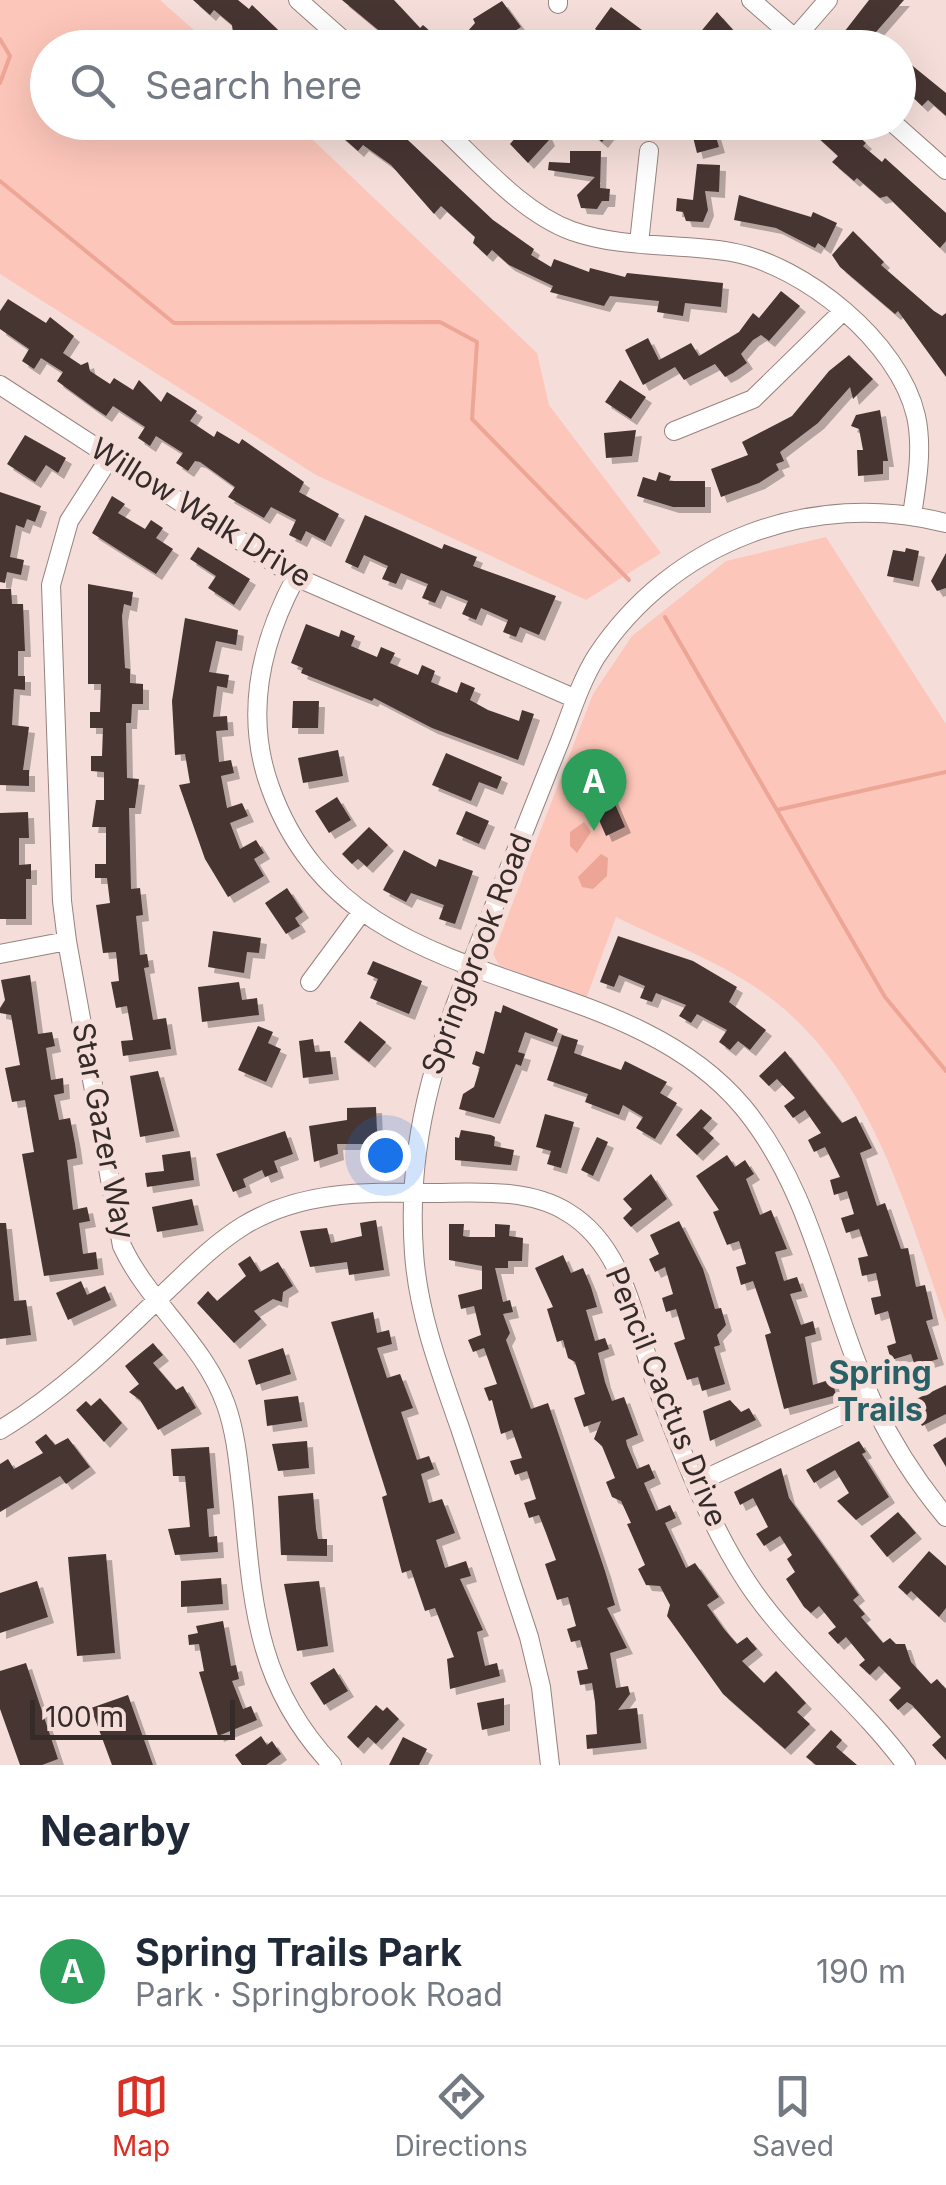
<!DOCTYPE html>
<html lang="en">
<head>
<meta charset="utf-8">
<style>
  :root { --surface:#fff; --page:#f6f6f7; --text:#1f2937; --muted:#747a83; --line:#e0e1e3; --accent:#d93025 }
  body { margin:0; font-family:Inter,sans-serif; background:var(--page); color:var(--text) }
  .scale { position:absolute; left:30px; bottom:25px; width:205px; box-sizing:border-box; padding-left:10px; border:5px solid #352c2a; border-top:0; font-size:28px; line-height:35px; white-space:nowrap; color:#352c2a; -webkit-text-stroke:8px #f5ded9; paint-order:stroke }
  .you { position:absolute; left:385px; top:1155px; width:35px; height:35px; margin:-25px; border:8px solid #fff; border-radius:50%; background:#1a73e8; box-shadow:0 0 0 15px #1a73e833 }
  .badge { display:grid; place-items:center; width:65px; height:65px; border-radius:50%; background:var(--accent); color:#fff; font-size:32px; font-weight:700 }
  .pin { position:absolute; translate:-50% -82px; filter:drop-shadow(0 2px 5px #0008) }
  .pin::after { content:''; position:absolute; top:52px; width:35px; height:30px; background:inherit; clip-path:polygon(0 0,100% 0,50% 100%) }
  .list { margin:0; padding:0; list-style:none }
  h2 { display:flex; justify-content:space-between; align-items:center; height:130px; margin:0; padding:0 40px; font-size:42px }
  h2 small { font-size:32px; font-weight:400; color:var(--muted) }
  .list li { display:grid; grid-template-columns:65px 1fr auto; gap:30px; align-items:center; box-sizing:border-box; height:150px; padding:0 40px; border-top:2px solid var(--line) }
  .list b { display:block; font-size:38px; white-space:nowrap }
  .list p { margin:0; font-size:32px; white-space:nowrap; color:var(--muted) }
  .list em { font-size:32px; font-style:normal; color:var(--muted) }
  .icon { flex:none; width:55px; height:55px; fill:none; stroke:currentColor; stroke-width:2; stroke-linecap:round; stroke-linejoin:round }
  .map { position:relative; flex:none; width:946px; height:1765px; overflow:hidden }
  .search { position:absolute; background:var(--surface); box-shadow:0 10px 40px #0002; left:30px; right:30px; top:30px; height:110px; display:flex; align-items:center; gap:25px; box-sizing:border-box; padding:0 35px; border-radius:55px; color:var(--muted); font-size:38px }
  .sheet { height:280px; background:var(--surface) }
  nav { display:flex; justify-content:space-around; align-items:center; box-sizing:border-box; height:140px; border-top:2px solid var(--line); background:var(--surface); font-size:28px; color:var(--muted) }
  nav a { display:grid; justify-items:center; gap:5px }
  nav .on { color:var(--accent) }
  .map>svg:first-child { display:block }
  .green { fill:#fdc6ba }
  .water { fill:#eda696 }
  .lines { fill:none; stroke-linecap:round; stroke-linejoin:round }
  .stream { stroke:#eda696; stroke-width:4 }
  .building { fill:#463431; filter:url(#shadow) }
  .minor-casing { stroke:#97827e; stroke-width:20 }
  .minor { stroke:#fff; stroke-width:18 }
  .labels { text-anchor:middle; stroke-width:10; stroke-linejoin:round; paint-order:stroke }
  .street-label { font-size:30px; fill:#352c2a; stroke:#f5ded9 }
  .neighbourhood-label { font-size:32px; font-weight:bold; fill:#276065; stroke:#f5ded9 }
</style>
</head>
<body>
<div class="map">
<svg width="946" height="1765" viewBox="0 0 946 1765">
  <defs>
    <filter id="shadow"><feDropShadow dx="6" dy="6" stdDeviation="0" flood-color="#0004"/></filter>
  </defs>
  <rect width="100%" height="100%" fill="#f5ded9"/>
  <path class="green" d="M0,0H160L213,47L48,48V122L295,123L537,353L549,405L661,553L586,600L316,475L0,274Z
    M826,537L946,724V1322C903,1200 868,1060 752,985C711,958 660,939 616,917L586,999L499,965L493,954L593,694L632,636L726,561Z"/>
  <path class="water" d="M584,822L591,832L577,853L570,846V832Z
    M601,854L608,858L607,876L593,889L582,887L578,877Z"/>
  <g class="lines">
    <path class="stream" d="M0,39L10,56L0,83
      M0,181L174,323L440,322L477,342L472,419L629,580
      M665,617L885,997L946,1071
      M777,810L946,772"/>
  </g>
  <path class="building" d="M193,0H238L249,9L252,5L297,48H244L259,31L233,33L232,25L214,10L210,15Z
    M342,0H394L420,28L423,25L439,39L443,34L457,48H400Z
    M869,0H904L876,32L882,40L876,48H855L841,36Z
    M502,1L521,27L499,41L477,38L469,47L460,40L475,23L473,19Z
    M611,7L642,30L630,48H621L595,29Z
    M717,12L734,31L730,36L744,48H712L698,35Z
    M898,54L946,93V116L928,100L922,106L898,83Z
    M339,122L394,127L493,220L534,249L531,255L551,267L554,259L589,272L590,268L625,277L627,273L723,283L721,307L685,303L683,316L657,312L659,301L610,296L604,306L550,292L553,286L509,265L492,250L487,256L473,243L475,237L441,206L434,214L391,165L363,145L358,151L333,129Z
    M529,122L543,127L549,140L528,163L510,144Z
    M578,122H618L602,142Z
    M801,122H843L866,143L863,146L882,162L885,158L946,213V241L940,248L887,196L880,198L857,178L854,181L832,162L838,156Z
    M712,123L719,147L697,153L691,129Z
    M570,151H601L600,188L610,189L609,201H602L597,209L581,208L577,195L595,177L548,170L549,162L570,163Z
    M697,164L720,165L719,192L705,191L708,210L703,222L686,221L683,212L676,211L677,198L693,200Z
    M739,195L811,217L813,212L837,223L825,248L818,243L815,248L776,228L734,220Z
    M853,231L884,262L881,265L934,311L942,316L946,313V377L898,311L895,314L840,267L832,255Z
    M781,291L800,306L769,341L761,335L753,340L741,354L747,363L733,373L725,377L715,364L684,380L675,367L643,385L625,350L648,338L659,360L691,343L699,356L739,332L753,313L759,318Z
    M8,299L46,323L50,317L74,336L63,353L81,365L88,362L90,371L110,384L114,378L133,390L139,380L161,402L167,392L197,411L190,421L214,437L217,431L239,444L242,439L304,482L299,492L339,514L325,541L306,531L301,541L289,535L296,520L271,507L264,518L228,497L235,487L200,462L195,461L188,471L176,463L183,453L156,436L150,446L138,438L145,427L113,406L106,416L94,408L57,381L63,372L41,358L34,369L22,361L29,349L0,329V311Z
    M849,355L873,379L853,399L850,387L818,423L780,452L784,461L776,464L779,470L759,483L721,497L711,469L748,455L742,442L792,416L829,371Z
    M620,380L646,397L631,419L605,402Z
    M880,410L888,461H883V474L858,476L857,450H863L859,429L851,426L856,415Z
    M636,430L632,456L606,458L604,433Z
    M25,435L66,458L58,473L46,465L35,482L7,464Z
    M659,472L671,476L669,481H705V507H673L637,496L643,477L656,481Z
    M0,492L41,506L35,522L27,519L24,528L16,525L10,557L24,560L21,575L7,572L5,583L0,582Z
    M112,496L125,504L118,513L145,529L151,520L163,528L156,538L173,549L156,574L92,533Z
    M365,515L442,549L444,544L477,557L473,566L556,596L539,635L520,627L516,637L503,632L508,620L481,608L476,620L462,614L468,601L441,590L435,603L422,598L428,584L401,573L396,584L382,579L388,566L364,555L358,568L345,562Z
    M198,547L250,579L234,605L208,588L216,576L190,559Z
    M906,548L919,551L913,581L887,576L893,550L905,552Z
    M946,553V588L937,591L931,581Z
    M88,584L133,592L131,606L124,604L122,616L125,668L130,669V683L143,684V704H132L131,723H126L127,778L139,779L135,808H129L131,889L140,888L143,915L136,916L140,955L147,954L149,967L144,968L153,1020L166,1018L171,1049L123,1056L121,1041L133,1040L127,1006L116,1008L111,982L119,981L116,952L103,953L96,905L110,903L107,878H95V864H106V827H92L96,800H104V772L91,771V756H102L103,728H90V712H100L101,684H88Z
    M0,589H11L12,604H23L25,651H18V676H25V690L14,689L12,725L29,727L23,770H29V786L0,785Z
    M185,618L238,630L236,645L216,641L209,672L229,675L227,688L217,686L213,717L227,716L228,730L216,731L219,762L231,760L234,773L221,776L227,808L242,803L248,816L230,823L240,849L256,840L264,853L254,859L264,876L228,897L205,859L179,785L190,783L185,754L175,755L172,701Z
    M306,624L339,637L341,630L355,636L351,646L377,657L381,647L395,653L390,663L418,675L422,665L435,671L431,682L457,693L461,682L475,688L470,700L488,710L519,721L522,710L534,714L518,760L432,728L374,698L372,701L301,673L303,668L291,663Z
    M293,701H319L318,728H292Z
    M338,750L343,776L303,783L298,758Z
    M446,753L502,777L497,789L479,782L471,801L432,785Z
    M605,781L625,827L606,836L586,790Z
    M337,797L351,820L329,833L315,811Z
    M466,811L489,821L479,844L456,834Z
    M28,812L29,838H19V865L31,864V879H26V919H0V813Z
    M369,827L388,845L367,867L358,859L352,864L342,854Z
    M404,850L436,867L439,859L473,871L455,924L439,919L444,905L411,893L406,902L383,890Z
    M287,888L303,912L295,918L300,926L286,934L265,903Z
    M213,931L261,938L259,953L247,952L244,973L208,967Z
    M618,936L693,961L737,987L729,1002L766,1030L750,1050L738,1041L730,1050L719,1042L727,1030L697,1014L691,1023L679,1016L686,1005L656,993L652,1002L640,998L645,986L619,975L614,987L600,982Z
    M373,961L422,981L409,1014L370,998L378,979L367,974Z
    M30,975L38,1034L52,1032L55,1046L46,1048L51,1080L63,1078L64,1093L54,1095L59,1120L70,1118L75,1144L77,1158L67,1160L73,1210L87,1207L90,1221L79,1223L83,1254L96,1252L98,1269L44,1276L22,1154L34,1152L25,1100L12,1102L5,1068L20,1065L11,1015L0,1013V1008L5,1000L1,980Z
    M239,982L242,1000L257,998L259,1015L202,1022L198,987Z
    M503,1005L558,1029L553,1042L525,1032L518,1052L525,1054L521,1066L516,1064L494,1118L459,1109L463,1094L474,1087L480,1067L472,1064L476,1051L484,1054L495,1011L501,1013Z
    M360,1021L386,1042L369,1062L344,1042Z
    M258,1026L273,1032L268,1043L281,1049L266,1082L238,1070Z
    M562,1035L578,1040L574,1053L621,1070L625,1061L667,1082L660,1093L677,1103L655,1139L636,1128L643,1117L623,1105L619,1115L585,1102L588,1094L547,1080Z
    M313,1039L315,1052L330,1051L333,1074L303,1078L299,1041Z
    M785,1051L842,1123L856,1116L872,1148L860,1153L877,1206L885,1203L901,1249L908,1248L916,1287L925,1285L933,1319L926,1321L938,1359L915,1366L911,1354L891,1360L887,1346L896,1343L888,1311L875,1315L871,1298L881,1296L876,1273L862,1276L858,1258L868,1256L859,1229L846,1233L841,1218L854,1214L847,1191L834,1195L830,1180L840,1177L825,1147L814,1152L808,1140L821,1133L805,1110L793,1118L784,1106L795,1098L777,1079L769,1086L759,1076Z
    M158,1071L174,1131L140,1137L130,1076Z
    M376,1107L378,1156L363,1157V1144H337L338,1154L314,1162L309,1126L347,1120V1108Z
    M701,1109L712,1118L703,1128L714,1138L697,1155L676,1135Z
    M545,1114L574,1122L561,1168L547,1164L551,1151L536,1147Z
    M461,1130L491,1135L495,1137L494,1146L514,1150L511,1165L455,1160V1137L459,1138Z
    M285,1131L293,1154L274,1161L278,1172L265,1177L262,1170L243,1179L246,1187L233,1192L216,1154Z
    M597,1137L608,1142L593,1176L581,1170Z
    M190,1151L194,1180L147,1187L145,1173L164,1171L162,1155Z
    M727,1155L735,1167L745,1160L754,1174L746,1179L760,1215L771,1210L787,1249L775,1252L784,1281L797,1277L802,1291L790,1294L801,1325L813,1321L816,1334L805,1337L813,1385L832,1379L836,1395L784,1409L765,1335L771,1333L753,1281L741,1285L736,1267L746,1264L739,1241L727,1245L713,1212L719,1210L696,1176Z
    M651,1174L667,1199L631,1227L623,1218L632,1209L623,1199Z
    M192,1199L198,1225L157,1232L152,1207Z
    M376,1220L384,1270L349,1275L347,1262L310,1267L300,1231L327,1228L331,1243L362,1236L360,1223Z
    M679,1221L703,1269L715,1309L721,1308L726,1325L717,1335L720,1345L714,1347L725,1384L702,1391L698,1377L687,1380L674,1343L685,1339L676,1309L666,1312L662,1298L673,1294L665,1267L655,1272L649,1259L659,1254L650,1235Z
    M0,1223H6L14,1301L26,1300L31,1335L0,1339Z
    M449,1224H464L463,1236L468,1237H495V1224L510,1225L509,1236L523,1238L522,1261H508V1268H495L503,1302L510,1300L513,1312L503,1314L510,1333L506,1340L531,1409L548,1403L605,1571L615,1605L607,1608L627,1648L610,1653L616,1688L628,1686L630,1694L618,1710L637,1708L641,1743L587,1749L586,1735L597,1734L595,1702L592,1683L580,1685L577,1671L588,1669L580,1640L571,1642L567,1629L576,1626L568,1597L557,1600L545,1564L556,1560L546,1533L539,1515L529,1518L524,1503L536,1499L527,1471L515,1475L510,1461L522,1458L512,1430L501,1434L492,1400L489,1401L484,1388L497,1384L484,1348L473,1352L468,1340L481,1335L474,1306L461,1309L458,1295L482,1289V1266L449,1260Z
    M563,1255L571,1273L583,1268L591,1287L597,1307L586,1310L595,1341L605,1338L609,1349L598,1353L605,1382L612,1401L624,1397L638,1435L626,1440L627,1445L637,1469L649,1464L655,1478L644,1483L656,1511L670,1505L676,1518L665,1523L686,1568L695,1563L719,1597L707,1605L724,1629L737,1644L747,1637L757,1649L742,1661L764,1683L776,1671L806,1703L797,1712L810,1724L785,1749L723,1694L667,1616L670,1605L660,1586L646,1585L638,1569L645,1565L627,1524L631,1523L621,1501L612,1497L606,1482L615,1478L602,1446L594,1439L601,1421L584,1427L574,1398L585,1394L575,1362L568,1358L563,1340L557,1342L547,1309L553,1307L535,1268Z
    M250,1256L260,1272L278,1262L293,1286L283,1292L282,1302L273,1299L254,1311L261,1319L234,1343L197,1303L208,1291L217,1301L246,1276L238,1264Z
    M81,1281L87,1295L105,1286L111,1300L68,1320L56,1293Z
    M373,1312L377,1333L389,1330L392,1344L377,1348L387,1378L400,1374L413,1408L401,1412L417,1460L429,1456L434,1469L421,1474L429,1503L442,1499L455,1533L436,1540L445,1568L466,1561L471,1576L460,1579L483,1630L477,1632L485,1666L497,1663L500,1676L450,1689L447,1659L454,1657L435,1608L425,1611L411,1570L402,1573L382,1497L387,1495L382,1479L331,1322Z
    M153,1343L163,1355L153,1363L176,1390L183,1386L196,1408L158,1430L140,1400L129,1392L139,1384L125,1366Z
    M283,1348L291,1374L256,1385L248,1360Z
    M946,1385V1414L922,1426L910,1402Z
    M298,1396L302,1421L267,1426L264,1400Z
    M100,1398L122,1423L104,1442L76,1410L86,1401L91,1406Z
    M730,1400L741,1412L749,1408L756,1420L710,1441L703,1411Z
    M46,1434L55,1445L68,1438L90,1467L66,1484L60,1476L0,1512V1464L8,1459L14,1469L43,1453L35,1442Z
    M946,1437V1467L933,1445Z
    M307,1441L309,1468L278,1471L272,1444Z
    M859,1441L866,1452L862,1454L889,1497L856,1520L837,1501L849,1493L835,1470L814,1483L806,1470Z
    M209,1447L214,1508L207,1509L209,1537L217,1536L218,1552L175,1555L168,1529L190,1527L185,1476H173L171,1449Z
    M781,1468L789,1498L859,1595L853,1600L865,1614L861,1617L883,1643L890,1638L896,1644H905L911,1662L931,1684L937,1679L946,1689V1760L932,1745L941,1737L912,1705L907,1702L898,1710L889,1700L901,1688L879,1666L870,1675L859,1665L865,1660L846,1637L838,1644L828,1633L836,1627L819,1606L811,1613L804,1607L786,1579L795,1572L787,1559L792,1555L780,1536L764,1546L756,1534L768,1527L753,1498L740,1505L734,1492Z
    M313,1493L316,1529L318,1539H327V1556L281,1555L278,1496Z
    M898,1512L916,1533L887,1557L870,1536Z
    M929,1551L946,1566V1608L939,1617L911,1591L907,1595L898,1587Z
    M106,1554L115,1653L77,1656L68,1557Z
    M221,1578L223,1604L181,1607V1581Z
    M37,1581L48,1617L0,1633V1593Z
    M319,1581L328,1646L297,1651L284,1584Z
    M223,1621L231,1666L236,1665L239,1679L232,1681L243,1709L251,1706L257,1720L218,1736L199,1672L204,1671L199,1644L189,1645L188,1635L198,1633L196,1626Z
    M26,1663L58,1759L42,1765H20L0,1709V1671Z
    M334,1668L348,1691L324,1705L310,1683Z
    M128,1695L153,1765H112L91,1708Z
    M504,1698V1725L482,1730L477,1703Z
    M376,1705L383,1711L387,1707L399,1719L376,1744L368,1737L358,1748L347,1737Z
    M831,1730L842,1740L836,1747L857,1765H816L806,1757Z
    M261,1736L267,1745L272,1741L281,1754L266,1765H242L235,1755Z
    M403,1737L427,1749L419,1765H389Z"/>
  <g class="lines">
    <g class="minor-casing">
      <path id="minor" d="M298,0L352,48
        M751,0L806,48
        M558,4V0
        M795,38L828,0
        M436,122C477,159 520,212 572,231C623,249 679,243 731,252C804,265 899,342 916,416C923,448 917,482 912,515
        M892,122L946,170
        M639,243L649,151
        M0,385L296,577L576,699
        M674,431L753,399L842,312
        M110,457L69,521L51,585L62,901L67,941L122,1246C150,1305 204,1343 226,1405C237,1436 239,1471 243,1503C253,1607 257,1685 332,1765
        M296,577C261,642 244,715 270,787C348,1008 615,954 743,1107C814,1193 828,1304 873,1403C893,1445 916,1481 946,1517
        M0,954L67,941
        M310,982L361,913
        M0,1430C57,1396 110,1346 157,1300C185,1274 211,1246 243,1226C300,1191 363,1192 427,1193C472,1193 527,1187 567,1212C628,1248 635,1330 658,1390C683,1455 709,1524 747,1582C792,1650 858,1700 906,1765
        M696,1483L872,1401
        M550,1765L541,1687L529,1637C506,1567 483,1497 460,1428C440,1371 418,1313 414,1253C404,1115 452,1013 501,889C521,839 540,790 560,741C571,713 580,683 596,657C672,541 812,489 946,523"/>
    </g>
    <use href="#minor" class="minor"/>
  </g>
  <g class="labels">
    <g class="street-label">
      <text transform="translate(201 513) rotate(32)" y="10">Willow Walk Drive</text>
      <text transform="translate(477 954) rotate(-69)" y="10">Springbrook Road</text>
      <text transform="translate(103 1131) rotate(79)" y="10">Star Gazer Way</text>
      <text transform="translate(666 1397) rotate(68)" y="10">Pencil Cactus Drive</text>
    </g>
    <g class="neighbourhood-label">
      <text x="880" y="1384">Spring<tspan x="880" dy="37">Trails</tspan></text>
    </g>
  </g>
</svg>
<div class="scale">100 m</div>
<div class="you"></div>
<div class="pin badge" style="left:594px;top:831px;background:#2e9e5b">A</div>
<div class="search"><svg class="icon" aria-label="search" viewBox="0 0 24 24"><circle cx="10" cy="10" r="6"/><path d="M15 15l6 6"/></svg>Search here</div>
</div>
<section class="sheet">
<h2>Nearby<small></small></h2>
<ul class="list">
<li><span class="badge" style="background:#2e9e5b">A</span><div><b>Spring Trails Park</b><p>Park · Springbrook Road</p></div><em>190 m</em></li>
</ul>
</section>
<nav>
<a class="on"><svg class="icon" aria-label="map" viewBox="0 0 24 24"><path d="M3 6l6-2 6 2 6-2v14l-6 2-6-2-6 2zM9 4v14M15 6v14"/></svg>Map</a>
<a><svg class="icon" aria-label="directions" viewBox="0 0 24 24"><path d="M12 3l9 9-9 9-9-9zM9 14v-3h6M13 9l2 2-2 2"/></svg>Directions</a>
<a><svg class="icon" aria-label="saved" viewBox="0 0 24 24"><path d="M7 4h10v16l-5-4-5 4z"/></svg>Saved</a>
</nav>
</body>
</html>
